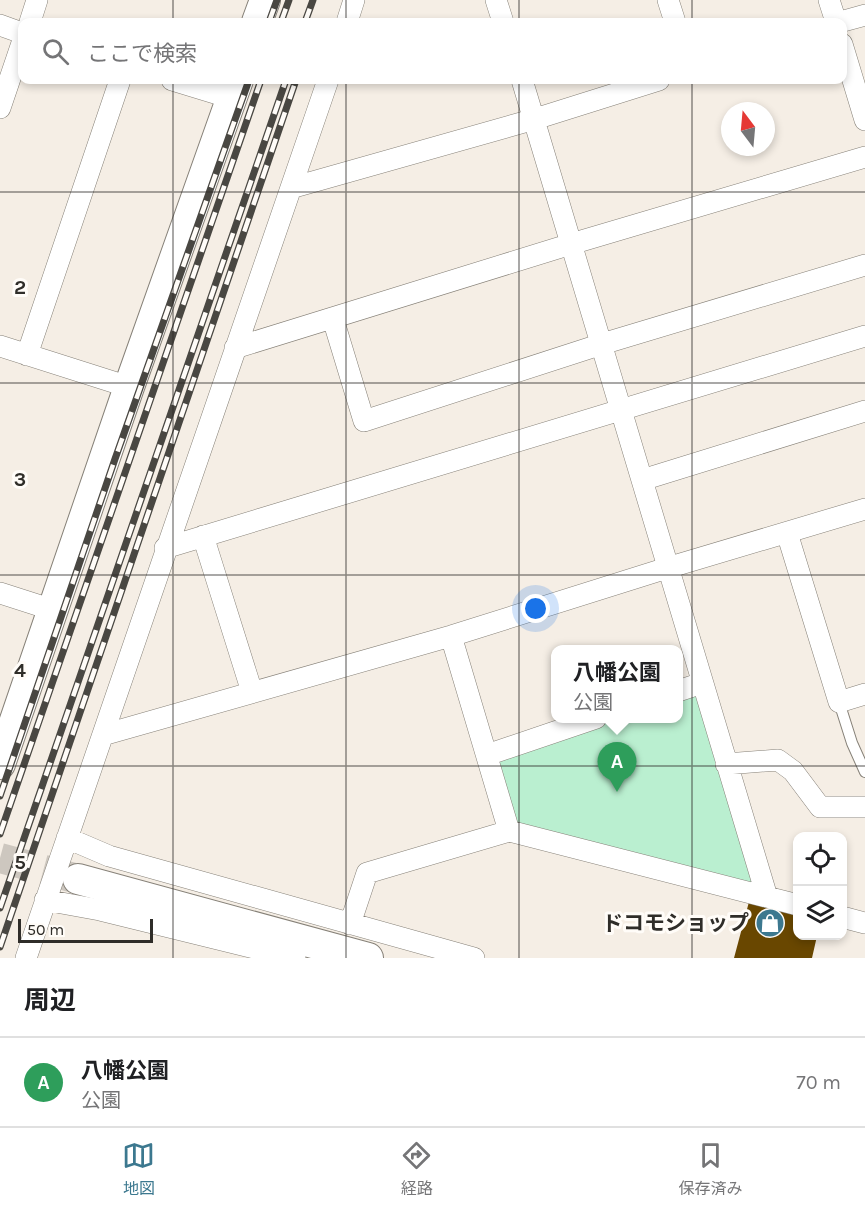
<!DOCTYPE html>
<html lang="ja">
<head>
<meta charset="utf-8">
<style>
  :root { --surface:#fff; --page:#f6f6f6; --text:#202124; --muted:#757577; --line:#e0e0e0; --accent:#3c788f }
  body { margin:0; font-family:Karla,"Noto Sans JP",sans-serif; background:var(--page); color:var(--text) }
  .controls { position:absolute; right:18px; bottom:18px; display:grid; overflow:hidden; border-radius:12px; box-shadow:0 3px 9px #0003 }
  .controls button { width:54px; height:54px; display:grid; place-items:center; padding:0; border:0; border-bottom:2px solid var(--line); background:var(--surface); color:var(--text); font:30px sans-serif }
  .compass { position:absolute; left:721px; top:102px; width:54px; height:54px; border-radius:50%; background:var(--surface); box-shadow:0 3px 9px #0003; rotate:344deg }
  .scale { position:absolute; left:18px; bottom:15px; width:135px; box-sizing:border-box; padding-left:6px; border:3px solid #2f2d29; border-top:0; font-size:16px; line-height:21px; white-space:nowrap; color:#2f2d29; -webkit-text-stroke:4px #fffcf8; paint-order:stroke }
  .you { position:absolute; left:536px; top:609px; width:21px; height:21px; margin:-15px; border:4px solid #fff; border-radius:50%; background:#1a73e8; box-shadow:0 0 0 9px #1a73e833 }
  .badge { display:grid; place-items:center; width:39px; height:39px; border-radius:50%; background:var(--accent); color:#fff; font-size:20px; font-weight:700 }
  .pin { position:absolute; translate:-50% -50px; filter:drop-shadow(0 2px 3px #0008) }
  .pin::after { content:''; position:absolute; top:32px; width:21px; height:18px; background:inherit; clip-path:polygon(0 0,100% 0,50% 100%) }
  .popup { position:absolute; left:551px; top:645px; width:132px; height:78px; box-sizing:border-box; display:grid; place-content:center; border-radius:12px; background:var(--surface); filter:drop-shadow(0 2px 4px #0005); font-size:20px; white-space:nowrap; color:var(--muted) }
  .popup b { font-size:22px; color:var(--text) }
  .popup::after { content:''; position:absolute; left:50%; top:100%; margin-left:-12px; border:12px solid transparent; border-top-color:var(--surface) }
  .list { margin:0; padding:0; list-style:none }
  h2 { display:flex; justify-content:space-between; align-items:center; height:78px; margin:0; padding:0 24px; font-size:26px }
  h2 small { font-size:20px; font-weight:400; color:var(--muted) }
  .list li { display:grid; grid-template-columns:39px 1fr auto; gap:18px; align-items:center; box-sizing:border-box; height:90px; padding:0 24px; border-top:2px solid var(--line) }
  .list b { display:block; font-size:22px; white-space:nowrap }
  .list p { margin:0; font-size:20px; white-space:nowrap; color:var(--muted) }
  .list em { font-size:20px; font-style:normal; color:var(--muted) }
  .icon { flex:none; width:33px; height:33px; fill:none; stroke:currentColor; stroke-width:2; stroke-linecap:round; stroke-linejoin:round }
  .map { position:relative; flex:none; width:865px; height:958px; overflow:hidden }
  .search { position:absolute; background:var(--surface); box-shadow:0 3px 9px #0003; left:18px; right:18px; top:18px; height:66px; display:flex; align-items:center; gap:15px; box-sizing:border-box; padding:0 21px; border-radius:12px; color:var(--muted); font-size:22px }
  .sheet { height:168px; background:var(--surface) }
  nav { display:flex; justify-content:space-around; align-items:center; box-sizing:border-box; height:84px; border-top:2px solid var(--line); background:var(--surface); font-size:16px; color:var(--muted) }
  nav a { display:grid; justify-items:center; gap:3px }
  nav .on { color:var(--accent) }
  .map>svg:first-child { display:block }
  .green { fill:#baefd0 }
  .building { fill:#694700 }
  .lines { fill:none; stroke-linecap:round; stroke-linejoin:round }
  .secondary-tunnel { stroke:#cdc7bf; stroke-width:30; stroke-dasharray:30 15; stroke-linecap:butt }
  .lane-casing { stroke:#868178; stroke-width:12 }
  .street-casing { stroke:#868178; stroke-width:22 }
  .secondary-casing { stroke:#868178; stroke-width:32 }
  .lane { stroke:#fff; stroke-width:10 }
  .street { stroke:#fff; stroke-width:21 }
  .secondary { stroke:#fff; stroke-width:30 }
  .rail-casing { stroke:#494742; stroke-width:7 }
  .rail { stroke:#fffcf8; stroke-width:4.5; stroke-dasharray:14; stroke-linecap:butt }
  .grid { fill:none; stroke:#2f2d29; stroke-width:1.5; stroke-opacity:0.55 }
  .labels { text-anchor:middle; stroke-width:6; stroke-linejoin:round; paint-order:stroke }
  .poi-label { font-size:21px; font-weight:bold; fill:#2f2d29; stroke:#fffcf8; text-anchor:end }
  .grid-label { font-size:20px; text-anchor:middle; font-weight:bold; fill:#2f2d29; stroke:#fffcf8; stroke-width:6; stroke-linejoin:round; paint-order:stroke }
</style>
</head>
<body>
<div class="map">
<svg width="865" height="958" viewBox="0 0 865 958">
  <rect width="100%" height="100%" fill="#f5eee5"/>
  <path class="green" d="M698,689L759,888L514,826L494,758L610,719L678,718L679,695Z"/>
  <path class="building" d="M750,898L798,910V936H817L812,958H734Z"/>
  <g class="lines">
    <path class="secondary-tunnel" d="M0,858L78,879"/>
    <g class="lane-casing">
      <path id="lane" d="M839,702L852,743L865,772"/>
    </g>
    <g class="street-casing">
      <path id="street" d="M496,0L503,22
        M668,0L675,22
        M829,0L836,22
        M30,22L37,0
        M347,22L354,0
        M840,22L865,15
        M0,25L22,33
        M842,44L865,120
        M172,80L231,98
        M522,80L767,897
        M0,108L22,43
        M291,188L535,119L659,80
        M333,319L364,421L602,344L865,265
        M0,346L129,387
        M235,348L571,244L865,157
        M27,355L120,80
        M642,480L865,411
        M787,533L839,702L865,694
        M203,536L252,692
        M165,548L865,336
        M0,593L53,610
        M451,636L509,831
        M678,691L702,683
        M103,735L451,636L667,568L865,509
        M487,755L596,718
        M726,764L778,760L793,771L820,807H865
        M67,838L109,856L474,958
        M45,900L100,910L295,958
        M842,917L865,923
        M350,924L367,873L509,831L798,905
        M26,958L328,80"/>
    </g>
    <g class="secondary-casing">
      <path id="secondary" d="M257,22L265,0
        M0,764L129,387L238,80
        M78,879L368,958"/>
    </g>
    <use href="#lane" class="lane"/>
    <use href="#street" class="street"/>
    <use href="#secondary" class="secondary"/>
    <g class="rail-casing">
      <path id="rail" d="M269,22L277,0
        M281,22L289,0
        M305,22L313,0
        M0,796L115,459L249,80
        M0,834L261,80
        M0,908L286,80
        M0,947L296,80"/>
    </g>
    <use href="#rail" class="rail"/>
  </g>
  <path class="grid" d="M173,0V22M346,0V22M519,0V22M692,0V22M173,80V958M346,80V958M519,80V958M692,80V958M0,192H865M0,383H865M0,575H865M0,766H865"/>
  <defs>
    <g id="shop-disc" transform="scale(1.5)"><circle r="9.5" fill="#3c788f" stroke="#fffcf8"/><path d="M-5-2.5h2.3a2.7 3.5 0 0 1 5.4 0H5L5.5 6h-11ZM-1.5-2.5h3a1.5 2.3 0 0 0-3 0Z" fill="#fff"/></g>
  </defs>
  <g fill-rule="evenodd">
    <use href="#shop-disc" x="770" y="923"/>
  </g>
  <g class="labels">
    <g class="poi-label">
      <text x="749" y="930">ドコモショップ</text>
    </g>
  </g>
  <g class="grid-label">
    <text x="20" y="294">2</text>
    <text x="20" y="486">3</text>
    <text x="20" y="677">4</text>
    <text x="20" y="869">5</text>
  </g>
</svg>
<div class="controls">
<button><svg class="icon" aria-label="locate" viewBox="0 0 24 24"><circle cx="12" cy="12" r="6"/><path d="M12 2v4M12 18v4M2 12h4M18 12h4"/></svg></button>
<button><svg class="icon" aria-label="layers" viewBox="0 0 24 24"><path d="M12 4l9 5-9 5-9-5zM3 14l9 5 9-5"/></svg></button>
</div>
<svg class="compass" viewBox="-18 -18 36 36"><path d="M0-13l5 13h-10z" fill="#e53935"/><path d="M0 13l5-13h-10z" fill="#757577"/></svg>
<div class="scale">50 m</div>
<div class="you"></div>
<div class="pin badge" style="left:617px;top:792px;background:#2e9e5b">A</div>
<div class="popup"><b>八幡公園</b>公園</div>
<div class="search"><svg class="icon" aria-label="search" viewBox="0 0 24 24"><circle cx="10" cy="10" r="6"/><path d="M15 15l6 6"/></svg>ここで検索</div>
</div>
<section class="sheet">
<h2>周辺<small></small></h2>
<ul class="list">
<li><span class="badge" style="background:#2e9e5b">A</span><div><b>八幡公園</b><p>公園</p></div><em>70 m</em></li>
</ul>
</section>
<nav>
<a class="on"><svg class="icon" aria-label="map" viewBox="0 0 24 24"><path d="M3 6l6-2 6 2 6-2v14l-6 2-6-2-6 2zM9 4v14M15 6v14"/></svg>地図</a>
<a><svg class="icon" aria-label="directions" viewBox="0 0 24 24"><path d="M12 3l9 9-9 9-9-9zM9 14v-3h6M13 9l2 2-2 2"/></svg>経路</a>
<a><svg class="icon" aria-label="saved" viewBox="0 0 24 24"><path d="M7 4h10v16l-5-4-5 4z"/></svg>保存済み</a>
</nav>
</body>
</html>
